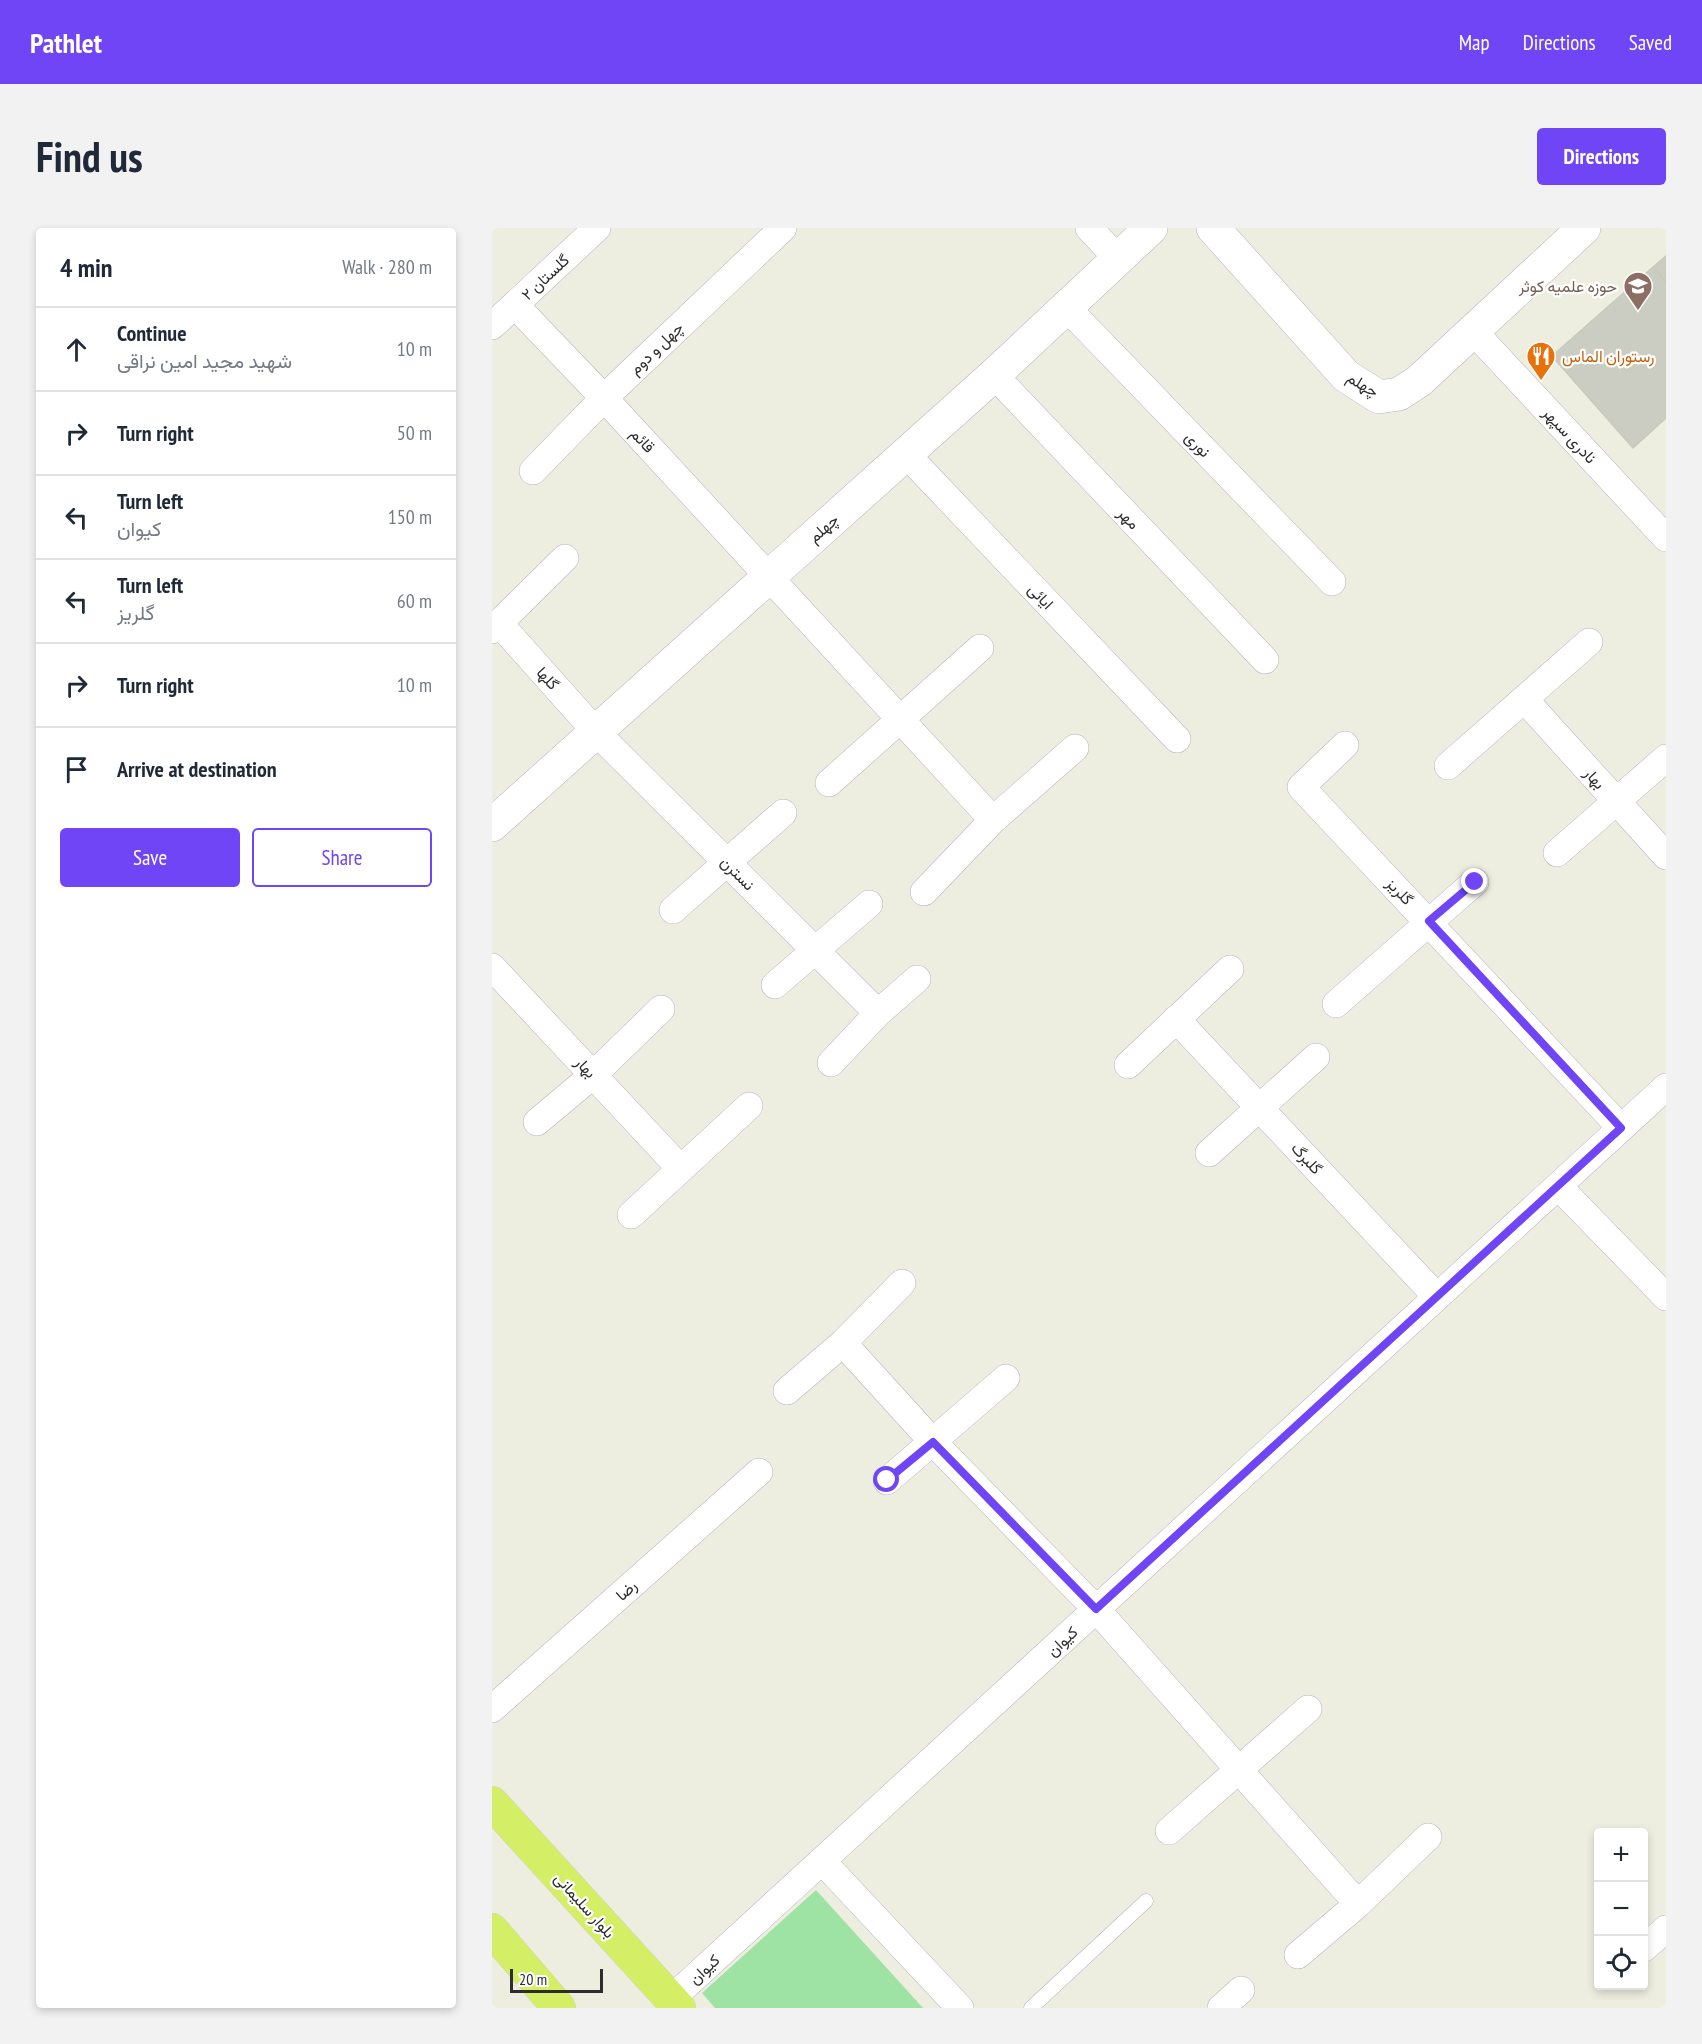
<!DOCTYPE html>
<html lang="en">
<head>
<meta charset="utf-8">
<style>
  :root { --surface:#fff; --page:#f2f2f3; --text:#1f2937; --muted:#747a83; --line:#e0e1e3; --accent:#6f45f6 }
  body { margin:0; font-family:"PT Sans Narrow",Vazirmatn,sans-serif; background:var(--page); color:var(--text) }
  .controls { position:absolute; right:18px; bottom:18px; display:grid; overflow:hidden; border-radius:6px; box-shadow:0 3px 9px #0003 }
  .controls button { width:54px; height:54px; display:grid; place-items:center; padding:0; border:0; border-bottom:2px solid var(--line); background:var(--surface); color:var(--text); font:30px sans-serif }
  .scale { position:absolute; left:18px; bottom:15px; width:93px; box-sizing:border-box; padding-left:6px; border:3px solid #2d2d2d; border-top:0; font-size:16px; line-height:21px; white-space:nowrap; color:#2d2d2d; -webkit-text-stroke:4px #fff; paint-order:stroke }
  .stop { position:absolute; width:18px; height:18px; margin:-14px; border:4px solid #6f45f6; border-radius:50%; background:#fff }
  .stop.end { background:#6f45f6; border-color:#fff; box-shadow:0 2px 6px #0008 }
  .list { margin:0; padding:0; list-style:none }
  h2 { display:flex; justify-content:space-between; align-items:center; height:78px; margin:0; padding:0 24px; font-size:26px }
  h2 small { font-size:20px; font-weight:400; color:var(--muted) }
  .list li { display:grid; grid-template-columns:39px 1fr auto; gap:18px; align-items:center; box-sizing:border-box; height:84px; padding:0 24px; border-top:2px solid var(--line) }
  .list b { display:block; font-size:22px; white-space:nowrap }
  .list p { margin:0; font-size:20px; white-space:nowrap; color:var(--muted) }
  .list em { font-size:20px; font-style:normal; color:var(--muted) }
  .actions { display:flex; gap:12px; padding:18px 24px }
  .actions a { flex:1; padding:14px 0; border:2px solid var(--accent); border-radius:6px; text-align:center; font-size:21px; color:var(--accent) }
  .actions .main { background:var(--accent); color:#fff }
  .icon { flex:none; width:33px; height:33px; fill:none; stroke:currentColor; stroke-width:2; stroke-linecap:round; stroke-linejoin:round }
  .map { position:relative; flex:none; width:1174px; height:1780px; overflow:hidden; border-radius:6px }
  header { display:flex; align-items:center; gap:36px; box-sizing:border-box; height:84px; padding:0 30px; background:var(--accent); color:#fff }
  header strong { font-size:28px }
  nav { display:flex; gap:33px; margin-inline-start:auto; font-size:21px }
  .intro { display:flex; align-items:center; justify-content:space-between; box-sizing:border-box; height:144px; padding:0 36px }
  h1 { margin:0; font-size:42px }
  .button { padding:15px 27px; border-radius:6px; background:var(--accent); color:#fff; font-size:21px; font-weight:700 }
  main { display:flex; gap:36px; padding:0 36px }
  aside { flex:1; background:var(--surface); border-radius:6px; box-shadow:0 3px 9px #0003 }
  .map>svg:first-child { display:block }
  .green { fill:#9ee3a4 }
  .building { fill:#cccdc2; stroke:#c8cab9; stroke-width:1.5 }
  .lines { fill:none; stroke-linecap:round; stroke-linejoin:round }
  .service-casing { stroke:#b7b3c0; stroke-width:15 }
  .minor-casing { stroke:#b7b3c0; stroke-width:28 }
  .tertiary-casing { stroke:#b7b3c0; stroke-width:34 }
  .primary-casing { stroke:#d1d1d1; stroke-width:34 }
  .service { stroke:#fff; stroke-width:14 }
  .minor { stroke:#fff; stroke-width:27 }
  .tertiary { stroke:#fff; stroke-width:33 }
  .primary { stroke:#d4ee65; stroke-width:33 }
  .route { stroke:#6f45f6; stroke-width:8 }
  .labels { text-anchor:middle; stroke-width:4.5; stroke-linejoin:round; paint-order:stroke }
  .street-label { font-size:16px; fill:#2d2d2d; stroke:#fff }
  .education-label { font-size:16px; fill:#785e54; stroke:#fff; text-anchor:end }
  .food-label { font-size:16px; fill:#c56008; stroke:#fff; text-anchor:start }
</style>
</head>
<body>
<header>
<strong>Pathlet</strong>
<nav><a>Map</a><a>Directions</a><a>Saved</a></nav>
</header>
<div class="intro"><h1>Find us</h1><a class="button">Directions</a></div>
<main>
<aside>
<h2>4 min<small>Walk · 280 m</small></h2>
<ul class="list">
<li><svg class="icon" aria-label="ahead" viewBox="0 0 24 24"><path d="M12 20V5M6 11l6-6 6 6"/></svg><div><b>Continue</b><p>شهید مجید امین نراقی</p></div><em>10 m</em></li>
<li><svg class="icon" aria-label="right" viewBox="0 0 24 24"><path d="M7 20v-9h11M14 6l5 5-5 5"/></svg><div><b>Turn right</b></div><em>50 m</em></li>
<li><svg class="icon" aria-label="left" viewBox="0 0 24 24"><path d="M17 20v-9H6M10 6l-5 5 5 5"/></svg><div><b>Turn left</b><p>کیوان</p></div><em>150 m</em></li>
<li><svg class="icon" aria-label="left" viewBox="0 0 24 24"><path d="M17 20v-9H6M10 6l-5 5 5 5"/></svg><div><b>Turn left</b><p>گلریز</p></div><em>60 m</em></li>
<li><svg class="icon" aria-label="right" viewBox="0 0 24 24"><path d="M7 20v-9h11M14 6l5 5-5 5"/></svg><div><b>Turn right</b></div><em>10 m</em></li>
<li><svg class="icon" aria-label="arrive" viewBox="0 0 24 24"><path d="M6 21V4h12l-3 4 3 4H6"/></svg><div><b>Arrive at destination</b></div></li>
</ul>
<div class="actions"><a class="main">Save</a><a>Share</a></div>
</aside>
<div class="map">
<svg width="1174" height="1780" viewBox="0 0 1174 1780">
  <rect width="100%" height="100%" fill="#eeeee0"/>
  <path class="green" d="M324,1662L431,1780H223L210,1765Z"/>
  <path class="building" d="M1174,28V54L1161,39Z
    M1161,39L1174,54V190L1141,220L1060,128Z"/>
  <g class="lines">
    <g class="service-casing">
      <path id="service" d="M539,1780L654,1673"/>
    </g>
    <g class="minor-casing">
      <path id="minor" d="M597,0L625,30
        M23,77L112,170L501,592
        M573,78L840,354
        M0,98L105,0
        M982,104L1174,310
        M502,147L773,432
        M413,225L685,511
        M41,243L112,170L291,0
        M7,395L105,505L386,785
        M0,402L73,330
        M1033,472L1174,628
        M853,517L809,559L1129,900
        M956,538L1097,414
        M337,555L488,420
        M1065,625L1174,530
        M432,664L501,592L583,520
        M181,682L291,585
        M0,739L188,940
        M283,757L377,676
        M844,776L983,654
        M684,791L945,1069
        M339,835L386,785L425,751
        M636,837L738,741
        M45,894L101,847L169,781
        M717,925L824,829
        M1066,958L1174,1069
        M139,987L257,878
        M351,1115L441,1214L604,1381L866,1676
        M295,1163L351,1115L410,1055
        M395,1253L514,1150
        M0,1481L267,1244
        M677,1603L816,1481
        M330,1633L468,1780
        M1152,1720L1174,1701
        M806,1727L866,1676L936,1609
        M179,1771L1174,859
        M729,1780L749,1762"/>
    </g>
    <g class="tertiary-casing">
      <path id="tertiary" d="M721,0L854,148L887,169L907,166L927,153L1092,0
        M0,597L502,147L659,0"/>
    </g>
    <g class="primary-casing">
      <path id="primary" d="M0,1575L187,1780
        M0,1702L67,1780"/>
    </g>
    <use href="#service" class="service"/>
    <use href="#minor" class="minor"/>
    <use href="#tertiary" class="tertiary"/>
    <use href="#primary" class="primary"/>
  </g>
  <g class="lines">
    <path class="route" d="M395,1252L441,1214L604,1381L1129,900L937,693L983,654"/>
  </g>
  <defs>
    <g id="school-pin" transform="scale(1.5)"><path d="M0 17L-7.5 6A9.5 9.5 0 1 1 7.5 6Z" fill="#8d6e63" stroke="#fff"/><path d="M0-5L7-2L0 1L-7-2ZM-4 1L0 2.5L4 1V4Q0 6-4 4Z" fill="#fff"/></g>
    <g id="restaurant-pin" transform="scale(1.5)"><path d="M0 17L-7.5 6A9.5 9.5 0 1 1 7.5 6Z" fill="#e8710a" stroke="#fff"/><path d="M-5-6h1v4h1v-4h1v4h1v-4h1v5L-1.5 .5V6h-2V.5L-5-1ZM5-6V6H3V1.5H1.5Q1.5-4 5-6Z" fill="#fff"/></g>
  </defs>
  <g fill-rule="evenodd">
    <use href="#school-pin" x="1146" y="58"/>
    <use href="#restaurant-pin" x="1049" y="128"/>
  </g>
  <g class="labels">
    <g class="street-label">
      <text transform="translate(53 49) rotate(-43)" y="6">گلستان ۲</text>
      <text transform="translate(164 120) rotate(-44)" y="6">چهل و دوم</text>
      <text transform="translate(871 156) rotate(31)" y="6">چهلم</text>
      <text transform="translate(1078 207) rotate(47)" y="6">نادری سپهر</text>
      <text transform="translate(151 212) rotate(47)" y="6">قائم</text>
      <text transform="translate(706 216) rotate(46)" y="6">نوری</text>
      <text transform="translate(637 290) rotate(46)" y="6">مهر</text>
      <text transform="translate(331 300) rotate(-42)" y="6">چهلم</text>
      <text transform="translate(549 368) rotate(46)" y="6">ایائی</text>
      <text transform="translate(56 450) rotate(48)" y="6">گلها</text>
      <text transform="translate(1103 550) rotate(48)" y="6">بهار</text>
      <text transform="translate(246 645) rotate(45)" y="6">نسترن</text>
      <text transform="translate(908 663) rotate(46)" y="6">گلریز</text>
      <text transform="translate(94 839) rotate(47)" y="6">بهار</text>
      <text transform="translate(815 930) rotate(47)" y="6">گلبرگ</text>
      <text transform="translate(134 1362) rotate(-42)" y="6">رضا</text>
      <text transform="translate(570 1413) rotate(-43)" y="6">کیوان</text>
      <text transform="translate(93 1677) rotate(48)" y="6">بلوار سلیمانی</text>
      <text transform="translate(212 1741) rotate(-43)" y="6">کیوان</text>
    </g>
    <g class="education-label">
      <text x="1125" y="64">حوزه علمیه کوثر</text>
    </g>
    <g class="food-label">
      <text x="1070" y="134">رستوران الماس</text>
    </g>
  </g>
</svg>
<div class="controls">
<button>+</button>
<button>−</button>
<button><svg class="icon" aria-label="locate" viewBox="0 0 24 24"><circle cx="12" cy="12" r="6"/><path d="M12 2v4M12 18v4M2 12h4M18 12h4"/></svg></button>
</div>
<div class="scale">20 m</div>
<div class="stop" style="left:395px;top:1252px"></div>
<div class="stop end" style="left:983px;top:654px"></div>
</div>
</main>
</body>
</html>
